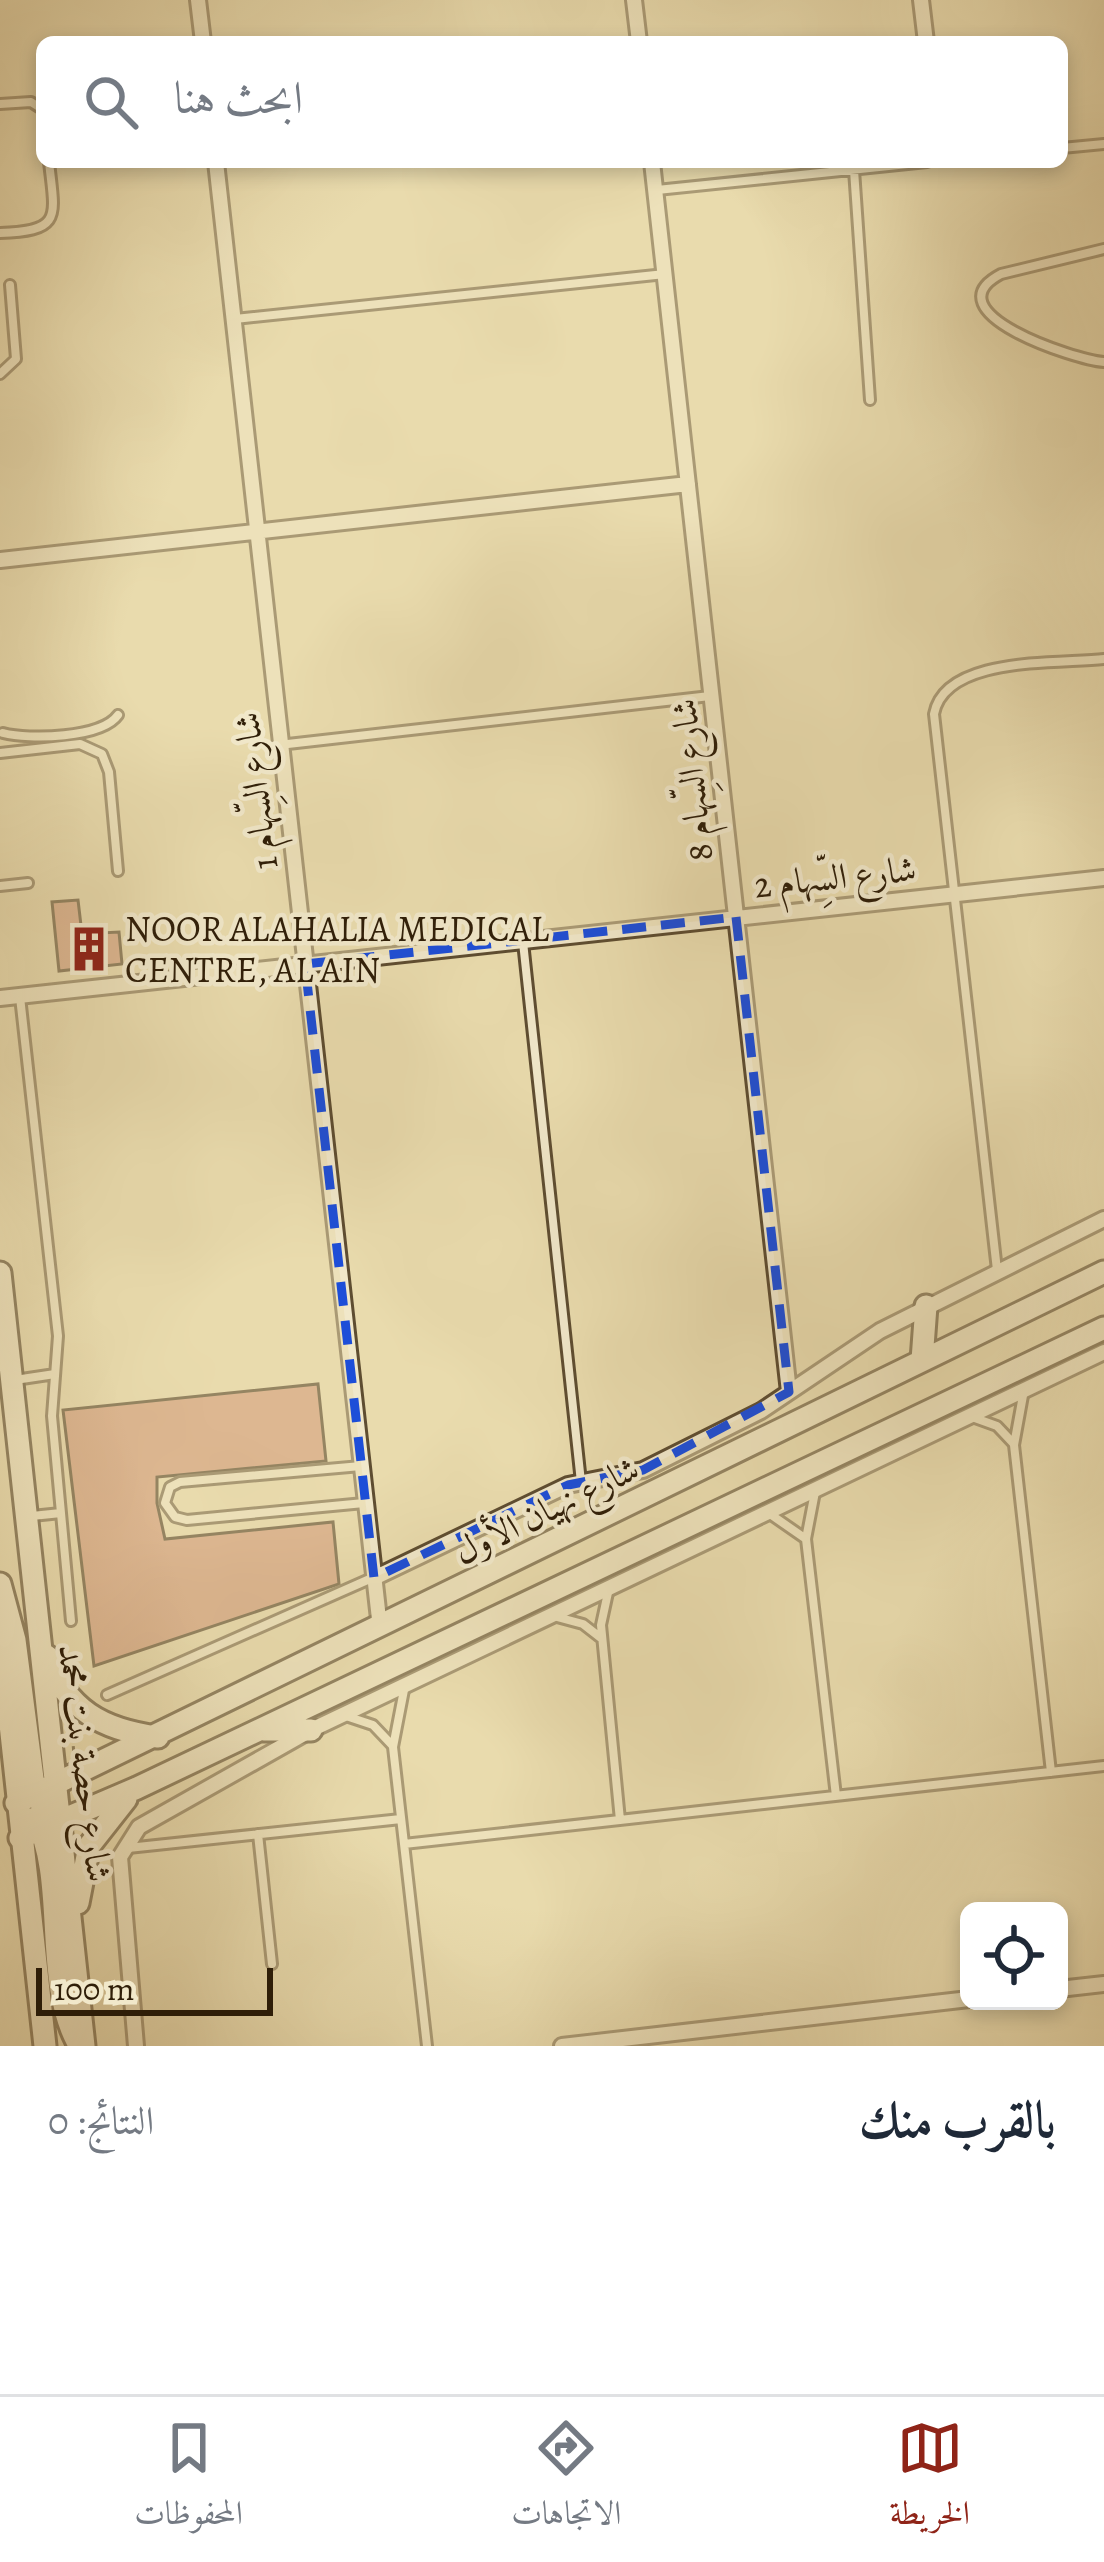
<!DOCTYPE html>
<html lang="ar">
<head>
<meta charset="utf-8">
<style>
  :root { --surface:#fff; --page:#f2f2f3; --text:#1f2937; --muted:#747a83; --line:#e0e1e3; --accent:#8f2418 }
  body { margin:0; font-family:Alegreya,Amiri,serif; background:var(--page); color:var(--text); direction:rtl }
  .controls { position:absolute; right:36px; bottom:36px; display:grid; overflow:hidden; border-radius:18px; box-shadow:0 6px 18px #0003 }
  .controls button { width:108px; height:108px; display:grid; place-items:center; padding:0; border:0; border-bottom:3px solid var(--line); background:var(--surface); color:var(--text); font:60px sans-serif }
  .scale { position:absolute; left:36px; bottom:30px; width:237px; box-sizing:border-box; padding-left:12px; border:6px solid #2f1e08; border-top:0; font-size:33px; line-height:42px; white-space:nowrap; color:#2f1e08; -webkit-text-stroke:9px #f1e8ca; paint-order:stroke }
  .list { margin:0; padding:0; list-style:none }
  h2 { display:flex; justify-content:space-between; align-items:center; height:156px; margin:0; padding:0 48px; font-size:51px }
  h2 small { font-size:39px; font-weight:400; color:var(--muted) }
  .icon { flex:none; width:66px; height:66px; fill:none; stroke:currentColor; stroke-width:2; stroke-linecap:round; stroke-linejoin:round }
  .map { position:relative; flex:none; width:1104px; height:2046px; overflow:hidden; direction:ltr }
  .search { position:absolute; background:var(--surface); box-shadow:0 6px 18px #0003; left:36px; right:36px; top:36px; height:132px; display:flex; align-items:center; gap:30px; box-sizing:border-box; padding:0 42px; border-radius:18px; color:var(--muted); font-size:45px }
  .sheet { height:348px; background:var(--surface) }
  nav { display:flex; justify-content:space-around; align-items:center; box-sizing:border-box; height:168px; border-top:3px solid var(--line); background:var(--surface); font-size:33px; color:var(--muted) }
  nav a { display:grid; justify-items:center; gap:6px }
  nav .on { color:var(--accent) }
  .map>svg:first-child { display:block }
  .building { fill:#ce8d70; stroke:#2f1e08; stroke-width:3 }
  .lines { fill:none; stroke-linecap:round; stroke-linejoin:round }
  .lane-casing { stroke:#5e4d31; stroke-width:14 }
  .street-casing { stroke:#5e4d31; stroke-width:20 }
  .secondary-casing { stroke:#2f1e08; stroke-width:27 }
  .path { stroke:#2f1e08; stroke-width:3; stroke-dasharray:9 6; stroke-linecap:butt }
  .lane { stroke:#f1e8ca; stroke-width:8 }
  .street { stroke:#f1e8ca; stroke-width:14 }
  .secondary { stroke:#f1e8ca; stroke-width:21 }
  .marked { fill:none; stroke:#1d4ed8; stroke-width:9; stroke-dasharray:24 15; stroke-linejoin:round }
  .labels { text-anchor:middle; stroke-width:9; stroke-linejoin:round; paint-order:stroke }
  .street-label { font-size:36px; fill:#2f1e08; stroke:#f1e8ca }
  .poi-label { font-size:36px; fill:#2f1e08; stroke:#f1e8ca; text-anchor:start }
</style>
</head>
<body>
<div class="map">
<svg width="1104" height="2046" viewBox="0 0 1104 2046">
  <rect width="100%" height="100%" fill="#e9dbad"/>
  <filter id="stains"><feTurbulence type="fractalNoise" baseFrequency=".00167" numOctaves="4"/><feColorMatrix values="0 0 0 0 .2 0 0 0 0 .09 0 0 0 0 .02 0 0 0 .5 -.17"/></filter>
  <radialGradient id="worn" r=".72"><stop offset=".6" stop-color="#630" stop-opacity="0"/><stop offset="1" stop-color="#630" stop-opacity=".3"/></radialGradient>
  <path class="building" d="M78,900L82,934L119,932L122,964L59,971L52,902Z
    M318,1384L326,1461L157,1477V1503L165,1539L333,1522L339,1584L94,1666L63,1410Z"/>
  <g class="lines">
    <g class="lane-casing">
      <path id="lane" d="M0,104L31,102L42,109
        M1062,148L1104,144
        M854,170L870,400
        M657,190L927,162
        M0,233C63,231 55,217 49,162
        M1104,249L1001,274C929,312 1075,360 1104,362
        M235,319L665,274
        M0,374L16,359L10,285
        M3,733C29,740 102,738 118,715
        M279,745L710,696
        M0,753L80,744L102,754L109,772L118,871
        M0,886L28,883
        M523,942L581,1482
        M20,997L58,1336L52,1416L71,1621
        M997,1270L934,714C945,656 1056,664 1104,659
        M15,1380L55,1374
        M1024,1390L1014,1445L1051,1772
        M972,1417L997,1426L1013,1443
        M361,1466L180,1482L170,1487L165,1503L175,1517L187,1520L364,1503
        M815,1492L806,1539L836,1796
        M770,1514L806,1539
        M32,1516L61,1513
        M609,1588L601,1625L620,1820
        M557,1617L583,1624L601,1638
        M404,1690L393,1747L427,2046
        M107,1695L372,1578
        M346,1716L373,1725L392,1745
        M258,1834L272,1964
        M404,1844L1104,1766
        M128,1848L401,1819"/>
    </g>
    <g class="street-casing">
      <path id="street" d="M198,0L203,42
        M634,0L639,42
        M921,0L926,42
        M216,162L380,1628
        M652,162L789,1392
        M0,560L688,484
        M0,998L1104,878
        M374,1578L568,1485L643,1470L761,1411L880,1331L1104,1219
        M1059,1989L1104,1984
        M136,2046L120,1857L139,1827L311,1730L1104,1352
        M562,2046L969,1999"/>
    </g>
    <g class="secondary-casing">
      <path id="secondary" d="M0,1273L84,2046
        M922,1360L926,1306
        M0,1584L15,1640L34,1786L42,1806
        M0,1632L45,2046
        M47,1656C66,1710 103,1730 158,1737
        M264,1730H311
        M16,1803L1104,1272
        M35,1818C68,1878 42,1981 79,2045
        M20,1838L137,1788L1104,1328
        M78,1903L89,1846L126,1799"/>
    </g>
    <path class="path" d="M74,1755L73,1743L82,1732"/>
    <use href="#lane" class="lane"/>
    <use href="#street" class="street"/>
    <use href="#secondary" class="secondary"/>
  </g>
  <path d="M0 0H1104V2046H0ZM736,917L789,1392L643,1470L568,1485L374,1578L305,964Z" fill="#e9dbad" fill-opacity=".55" fill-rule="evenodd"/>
  <path class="marked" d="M736,917L789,1392L643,1470L568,1485L374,1578L305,964Z"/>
  <defs>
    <g id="building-bare" transform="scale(3.6)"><path d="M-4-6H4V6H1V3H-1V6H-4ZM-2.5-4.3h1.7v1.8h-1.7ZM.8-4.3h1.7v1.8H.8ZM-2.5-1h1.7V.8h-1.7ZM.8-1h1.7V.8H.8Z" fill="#8f2418" stroke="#f1e8ca" stroke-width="2.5" paint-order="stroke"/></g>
  </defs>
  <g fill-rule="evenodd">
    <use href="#building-bare" x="89" y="949"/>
  </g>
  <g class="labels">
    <g class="street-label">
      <text transform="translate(691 780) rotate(-96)" y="13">شارع السِّهام 8</text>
      <text transform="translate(255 791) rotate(-97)" y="13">شارع السِّهام 1</text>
      <text transform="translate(835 876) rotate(-6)" y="13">شارع السِّهام 2</text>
      <text transform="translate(546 1509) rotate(-26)" y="13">شارع نهيان الأول</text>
      <text transform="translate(86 1763) rotate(83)" y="13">شارع حصة بنت محمد</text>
    </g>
    <g class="poi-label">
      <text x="125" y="941">NOOR ALAHALIA MEDICAL<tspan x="125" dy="41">CENTRE, AL AIN</tspan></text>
    </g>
  </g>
  <rect width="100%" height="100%" filter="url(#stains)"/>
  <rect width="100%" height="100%" fill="url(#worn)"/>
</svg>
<div class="controls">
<button><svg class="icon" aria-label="locate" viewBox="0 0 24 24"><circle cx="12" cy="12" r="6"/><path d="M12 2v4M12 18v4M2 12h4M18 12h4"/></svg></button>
</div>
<div class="scale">100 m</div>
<div class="search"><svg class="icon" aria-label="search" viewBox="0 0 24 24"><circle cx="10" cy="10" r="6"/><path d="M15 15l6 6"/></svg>ابحث هنا</div>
</div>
<section class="sheet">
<h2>بالقرب منك<small>النتائج: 0</small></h2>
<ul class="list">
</ul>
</section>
<nav>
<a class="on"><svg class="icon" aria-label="map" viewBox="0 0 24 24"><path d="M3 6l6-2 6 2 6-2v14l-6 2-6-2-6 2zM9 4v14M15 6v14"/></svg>الخريطة</a>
<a><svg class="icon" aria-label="directions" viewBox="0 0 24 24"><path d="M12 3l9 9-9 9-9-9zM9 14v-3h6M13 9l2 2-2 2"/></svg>الاتجاهات</a>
<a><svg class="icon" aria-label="saved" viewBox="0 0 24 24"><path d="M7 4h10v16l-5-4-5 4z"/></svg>المحفوظات</a>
</nav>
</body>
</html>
